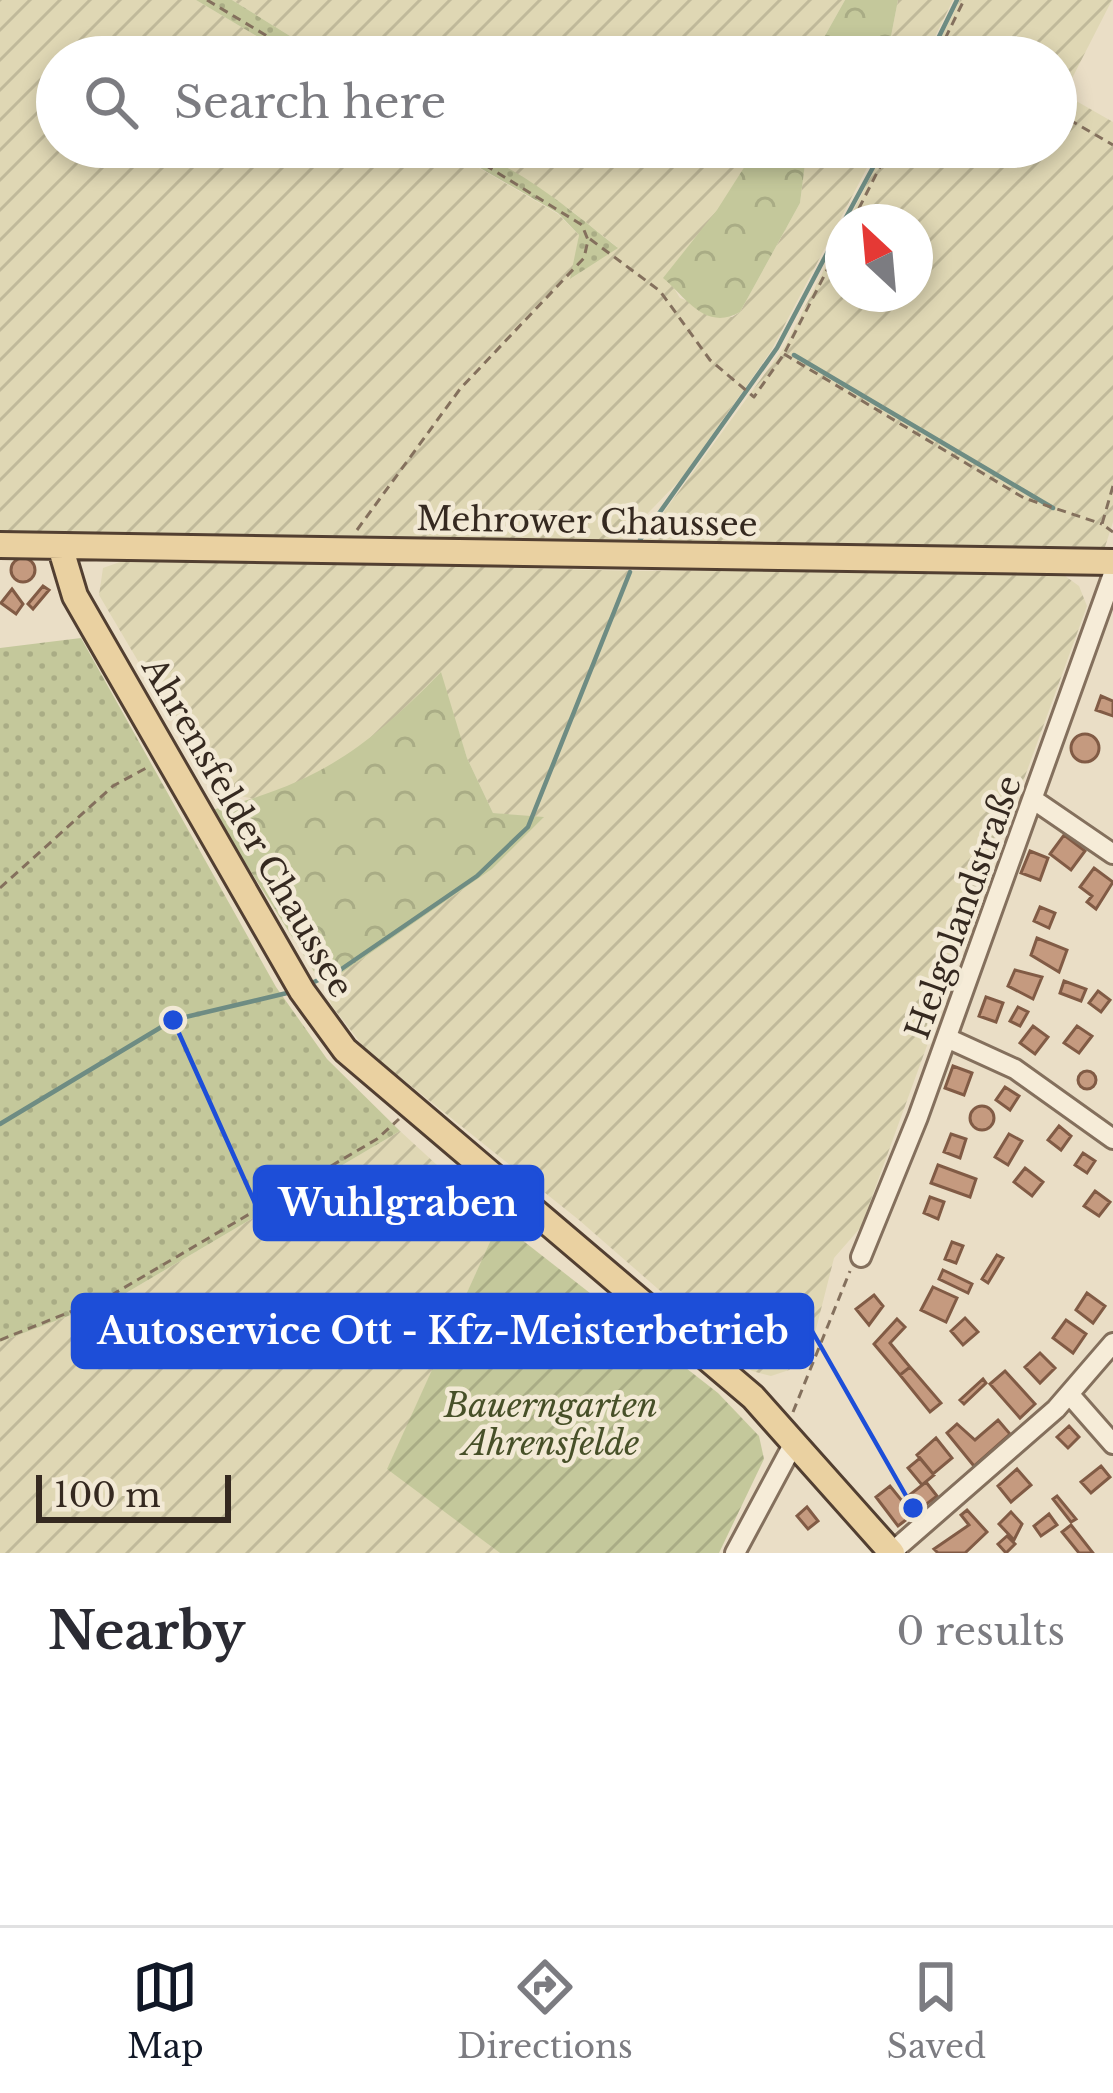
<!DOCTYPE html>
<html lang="en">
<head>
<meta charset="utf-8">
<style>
  :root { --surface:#fff; --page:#f7f7f7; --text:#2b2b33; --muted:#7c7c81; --line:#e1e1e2; --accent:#111827 }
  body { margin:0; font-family:"Libre Baskerville",serif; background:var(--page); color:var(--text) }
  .compass { position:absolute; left:825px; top:204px; width:108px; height:108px; border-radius:50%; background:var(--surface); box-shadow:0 6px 18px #0003; rotate:334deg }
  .scale { position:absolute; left:36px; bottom:30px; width:195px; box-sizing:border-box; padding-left:12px; border:6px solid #352920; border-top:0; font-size:33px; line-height:42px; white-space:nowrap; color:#352920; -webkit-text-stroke:9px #f2e9d5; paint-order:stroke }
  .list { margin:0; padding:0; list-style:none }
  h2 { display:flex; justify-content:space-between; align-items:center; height:156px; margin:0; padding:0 48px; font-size:51px }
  h2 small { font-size:39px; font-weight:400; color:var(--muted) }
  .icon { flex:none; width:66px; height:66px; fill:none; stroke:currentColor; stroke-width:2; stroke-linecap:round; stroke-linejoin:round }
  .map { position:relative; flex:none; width:1113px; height:1553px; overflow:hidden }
  .search { position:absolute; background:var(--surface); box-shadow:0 6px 18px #0003; left:36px; right:36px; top:36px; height:132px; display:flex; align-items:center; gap:30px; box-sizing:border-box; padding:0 42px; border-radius:66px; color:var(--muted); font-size:45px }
  .sheet { height:372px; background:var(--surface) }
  nav { display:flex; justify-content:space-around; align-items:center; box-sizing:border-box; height:168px; border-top:3px solid var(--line); background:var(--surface); font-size:33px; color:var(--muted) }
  nav a { display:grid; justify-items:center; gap:6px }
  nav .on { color:var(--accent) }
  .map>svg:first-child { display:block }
  .farmland { fill:url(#farmland-furrows) }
  .grass { fill:url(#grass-dots) }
  .forest { fill:url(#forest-crowns) }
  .garden { fill:url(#garden-furrows) }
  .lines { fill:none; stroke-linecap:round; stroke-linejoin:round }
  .stream { stroke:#6e8c83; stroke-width:4.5 }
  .building { fill:#c59a7f; stroke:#815b45; stroke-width:3 }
  .minor-casing { stroke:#84705d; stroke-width:24 }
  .major-casing { stroke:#523f31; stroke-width:30 }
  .path { stroke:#84705d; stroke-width:3; stroke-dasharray:9 6; stroke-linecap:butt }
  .minor { stroke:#f6ecd8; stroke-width:18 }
  .major { stroke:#ead1a1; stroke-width:24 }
  .labels { text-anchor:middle; stroke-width:9; stroke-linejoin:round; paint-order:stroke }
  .street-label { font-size:33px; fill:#352920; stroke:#f2e9d5 }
  .park-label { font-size:33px; font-style:italic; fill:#475028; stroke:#f2e9d5 }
  .leader { fill:none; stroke:#1d4ed8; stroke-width:4.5 }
  .callout-dot { fill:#1d4ed8; stroke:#f2e9d5; stroke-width:4.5 }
  .callout { fill:#1d4ed8; stroke:#1d4ed8; stroke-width:4.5 }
  .callout-label { font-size:36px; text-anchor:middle; font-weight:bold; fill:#fff }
</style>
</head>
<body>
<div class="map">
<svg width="1113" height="1553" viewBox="0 0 1113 1553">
  <defs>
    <pattern id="farmland-furrows" width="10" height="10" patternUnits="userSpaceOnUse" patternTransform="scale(3)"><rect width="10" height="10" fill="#dfd7b4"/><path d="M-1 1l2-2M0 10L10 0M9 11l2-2" fill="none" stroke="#c0b99a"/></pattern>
    <pattern id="grass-dots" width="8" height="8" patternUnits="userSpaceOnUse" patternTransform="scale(3)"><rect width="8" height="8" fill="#c4c89b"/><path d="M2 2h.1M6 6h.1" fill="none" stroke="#a9ac85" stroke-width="1.8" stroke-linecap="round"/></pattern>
    <pattern id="forest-crowns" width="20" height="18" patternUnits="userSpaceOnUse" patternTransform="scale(3)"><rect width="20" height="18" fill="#c4c89b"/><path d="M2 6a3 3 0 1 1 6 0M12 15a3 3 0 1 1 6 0" fill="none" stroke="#a9ac85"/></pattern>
    <pattern id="garden-furrows" width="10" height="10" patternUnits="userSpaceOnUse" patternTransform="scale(3)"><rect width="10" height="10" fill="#c4c89b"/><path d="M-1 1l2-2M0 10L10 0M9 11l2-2" fill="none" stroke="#a9ac85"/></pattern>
  </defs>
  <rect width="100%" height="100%" fill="#eadec6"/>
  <path class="farmland" d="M0,0H196L292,57H57V147H443L558,214L579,235L572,278L617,247L568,208L469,147H757L672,285L680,298L732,317L740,312L800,203L805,164L818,147H878L771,351L681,479L622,540L0,534Z
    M232,0H845L813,57H324Z
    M898,0H953L925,57H887Z
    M960,0H1112L1064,94L1113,122V522L1105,547L642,542L785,346L843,232V294H915V222H848L885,147H1056V57H931Z
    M131,558L637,571L1054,568L1079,586L1087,606L861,1227L834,1258L811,1349L789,1370L771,1376L752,1371L579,1220L366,1050L332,1006L326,991L333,979L492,869L543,818L493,813L467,758L440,673L378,737L291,789L254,799L236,795L215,785L200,766L99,595L103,568Z
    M400,1131L499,1222L388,1468L500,1553H0V1342L121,1296Z"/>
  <path class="grass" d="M196,0H232L324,57H292Z
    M444,147C498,147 575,214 618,248L570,279L579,235L558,213Z
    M81,638L276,987L327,1059L400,1131L121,1296L0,1342V648Z"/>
  <path class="forest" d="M845,0H898L887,57H813Z
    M757,147H818L805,164L800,203L740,312C705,332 685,296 663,278L717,210Z
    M441,672L467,758L493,813L544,817L492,869L333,979L320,981L212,810C318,783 365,750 441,672Z"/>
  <path class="garden" d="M499,1222L718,1393L759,1436L764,1459L719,1553H500L387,1469Z"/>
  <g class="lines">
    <path class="stream" d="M929,57L957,0
      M844,221L884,147
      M794,355L1053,508
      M640,540L777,348L843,223
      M314,982L340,970L477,876L528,827L630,572
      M0,1124L173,1020L287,993"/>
  </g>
  <path class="building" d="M11 570a12 12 0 1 1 24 0a12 12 0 1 1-24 0Z
    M43,586L49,590L33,609L28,604Z
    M12,589L23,604L16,614L1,603Z
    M1101,696L1113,701V716L1096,710Z
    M1071 748a14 14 0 1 1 28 0a14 14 0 1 1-28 0Z
    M1064,835L1085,851L1071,870L1050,854Z
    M1030,851L1048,858L1040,880L1021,873Z
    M1094,868L1113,882L1096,909L1087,902L1092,896L1080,887Z
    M1040,907L1055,913L1049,928L1034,921Z
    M1037,938L1067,950L1059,972L1031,955Z
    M1015,970L1042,977L1033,999L1008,986Z
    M1064,981L1086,989L1081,1001L1060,993Z
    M1098,991L1110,1000L1101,1012L1089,1003Z
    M986,997L1003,1003L996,1022L979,1016Z
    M1018,1007L1028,1012L1020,1026L1010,1021Z
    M1033,1026L1048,1037L1035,1054L1020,1043Z
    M1077,1026L1092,1036L1079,1053L1064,1043Z
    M953,1066L972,1073L964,1095L945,1088Z
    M1078 1080a9 9 0 1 1 18 0a9 9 0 1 1-18 0Z
    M1005,1087L1019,1096L1010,1110L996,1100Z
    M970 1118a12 12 0 1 1 24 0a12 12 0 1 1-24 0Z
    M1059,1126L1071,1136L1061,1150L1048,1140Z
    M951,1134L966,1139L960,1158L944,1152Z
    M1009,1134L1022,1141L1008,1165L995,1157Z
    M1083,1153L1095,1161L1087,1173L1075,1165Z
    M938,1165L976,1179L970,1197L931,1183Z
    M1025,1168L1043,1182L1032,1196L1014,1182Z
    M1095,1191L1110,1202L1099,1216L1084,1206Z
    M930,1197L944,1202L938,1219L924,1213Z
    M952,1242L963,1246L956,1263L945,1259Z
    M997,1255L1003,1258L988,1283L982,1279Z
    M943,1270L972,1284L968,1293L939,1279Z
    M933,1287L957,1298L946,1322L921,1310Z
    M1087,1293L1105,1306L1093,1323L1076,1310Z
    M874,1295L883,1306L869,1325L856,1309Z
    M965,1318L978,1332L963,1345L951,1331Z
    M897,1319L905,1327L890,1343L910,1367L900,1375L874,1344Z
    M1066,1320L1086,1334L1073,1353L1053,1338Z
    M1040,1353L1055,1368L1040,1383L1025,1367Z
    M910,1367L941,1403L930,1412L900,1375Z
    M1005,1371L1035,1404L1020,1418L990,1384Z
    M983,1379L986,1383L964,1404L960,1400Z
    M998,1420L1010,1434L974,1466L947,1433L957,1424L975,1440Z
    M1069,1426L1079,1437L1068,1448L1057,1437Z
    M936,1438L952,1458L933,1474L917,1455Z
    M920,1458L934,1475L922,1485L908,1468Z
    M1101,1466L1110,1477L1091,1493L1081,1482Z
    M1017,1469L1031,1485L1011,1502L998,1486Z
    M926,1482L937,1496L898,1526L876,1497L890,1486L902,1501Z
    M1057,1496L1076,1519L1071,1522L1053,1499Z
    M807,1507L818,1521L808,1529L797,1516Z
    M967,1510L987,1532L965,1553H938L934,1549L969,1525L961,1515Z
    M1011,1512L1022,1524L1014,1540L999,1524Z
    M1049,1514L1057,1525L1041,1536L1034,1526Z
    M1071,1525L1093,1553H1079L1062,1532Z
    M1007,1536L1015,1544L1006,1553L998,1544Z"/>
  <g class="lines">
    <g class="minor-casing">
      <path id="minor" d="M1034,800L1113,854
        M947,1038L1015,1069L1113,1139
        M861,1257L918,1117L1113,574
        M1070,1395L1113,1444
        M892,1552L1056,1409L1113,1343
        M735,1553L795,1441"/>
    </g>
    <g class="major-casing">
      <path id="major" d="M0,545L1113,562
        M60,546L75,596L302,991L345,1050L753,1397L892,1553"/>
    </g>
    <path class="path" d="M207,0L302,57
      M959,57L941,47L964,0
      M1056,112L1113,145
      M852,222L890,147
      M590,239L660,291L710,360L754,397L784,354L843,239
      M784,354L1024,498L1102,524
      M1113,486L1102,524L1113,532
      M357,530L460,389L584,258L588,240L582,225L456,147
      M0,888L113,786L150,766
      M0,1340L110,1296L377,1139L399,1119
      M793,1412L850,1271"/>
    <use href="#minor" class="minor"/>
    <use href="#major" class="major"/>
  </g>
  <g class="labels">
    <g class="street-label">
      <text transform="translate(587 521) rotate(1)" y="12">Mehrower Chaussee</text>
      <text transform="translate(248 827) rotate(60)" y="12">Ahrensfelder Chaussee</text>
      <text transform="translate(963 907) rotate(-70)" y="12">Helgolandstraße</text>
    </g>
    <g class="park-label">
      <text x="551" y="1417">Bauerngarten<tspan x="551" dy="38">Ahrensfelde</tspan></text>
    </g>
  </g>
  <path class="leader" d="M173 1020L255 1203M913 1508L812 1331"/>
  <g class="callout-dot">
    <circle cx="173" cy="1020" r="12"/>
    <circle cx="913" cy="1508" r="12"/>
  </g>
  <g class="callout">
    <rect x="255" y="1167" width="287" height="72" rx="12"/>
    <rect x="73" y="1295" width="739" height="72" rx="12"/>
  </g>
  <g class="callout-label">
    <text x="398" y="1216">Wuhlgraben</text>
    <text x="443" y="1344">Autoservice Ott - Kfz-Meisterbetrieb</text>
  </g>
</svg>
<svg class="compass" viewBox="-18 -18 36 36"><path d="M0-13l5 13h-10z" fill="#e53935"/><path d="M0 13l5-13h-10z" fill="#7c7c81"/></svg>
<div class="scale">100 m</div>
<div class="search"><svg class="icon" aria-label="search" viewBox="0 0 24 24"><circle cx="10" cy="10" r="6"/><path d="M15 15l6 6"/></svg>Search here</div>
</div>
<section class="sheet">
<h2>Nearby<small>0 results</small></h2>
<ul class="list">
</ul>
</section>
<nav>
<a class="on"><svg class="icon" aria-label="map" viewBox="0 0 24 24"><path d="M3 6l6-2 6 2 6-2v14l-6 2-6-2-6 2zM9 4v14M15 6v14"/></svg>Map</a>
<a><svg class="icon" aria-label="directions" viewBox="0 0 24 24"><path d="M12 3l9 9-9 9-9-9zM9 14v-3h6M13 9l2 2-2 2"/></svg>Directions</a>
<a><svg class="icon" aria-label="saved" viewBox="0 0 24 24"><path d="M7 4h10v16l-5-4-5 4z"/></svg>Saved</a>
</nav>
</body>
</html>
